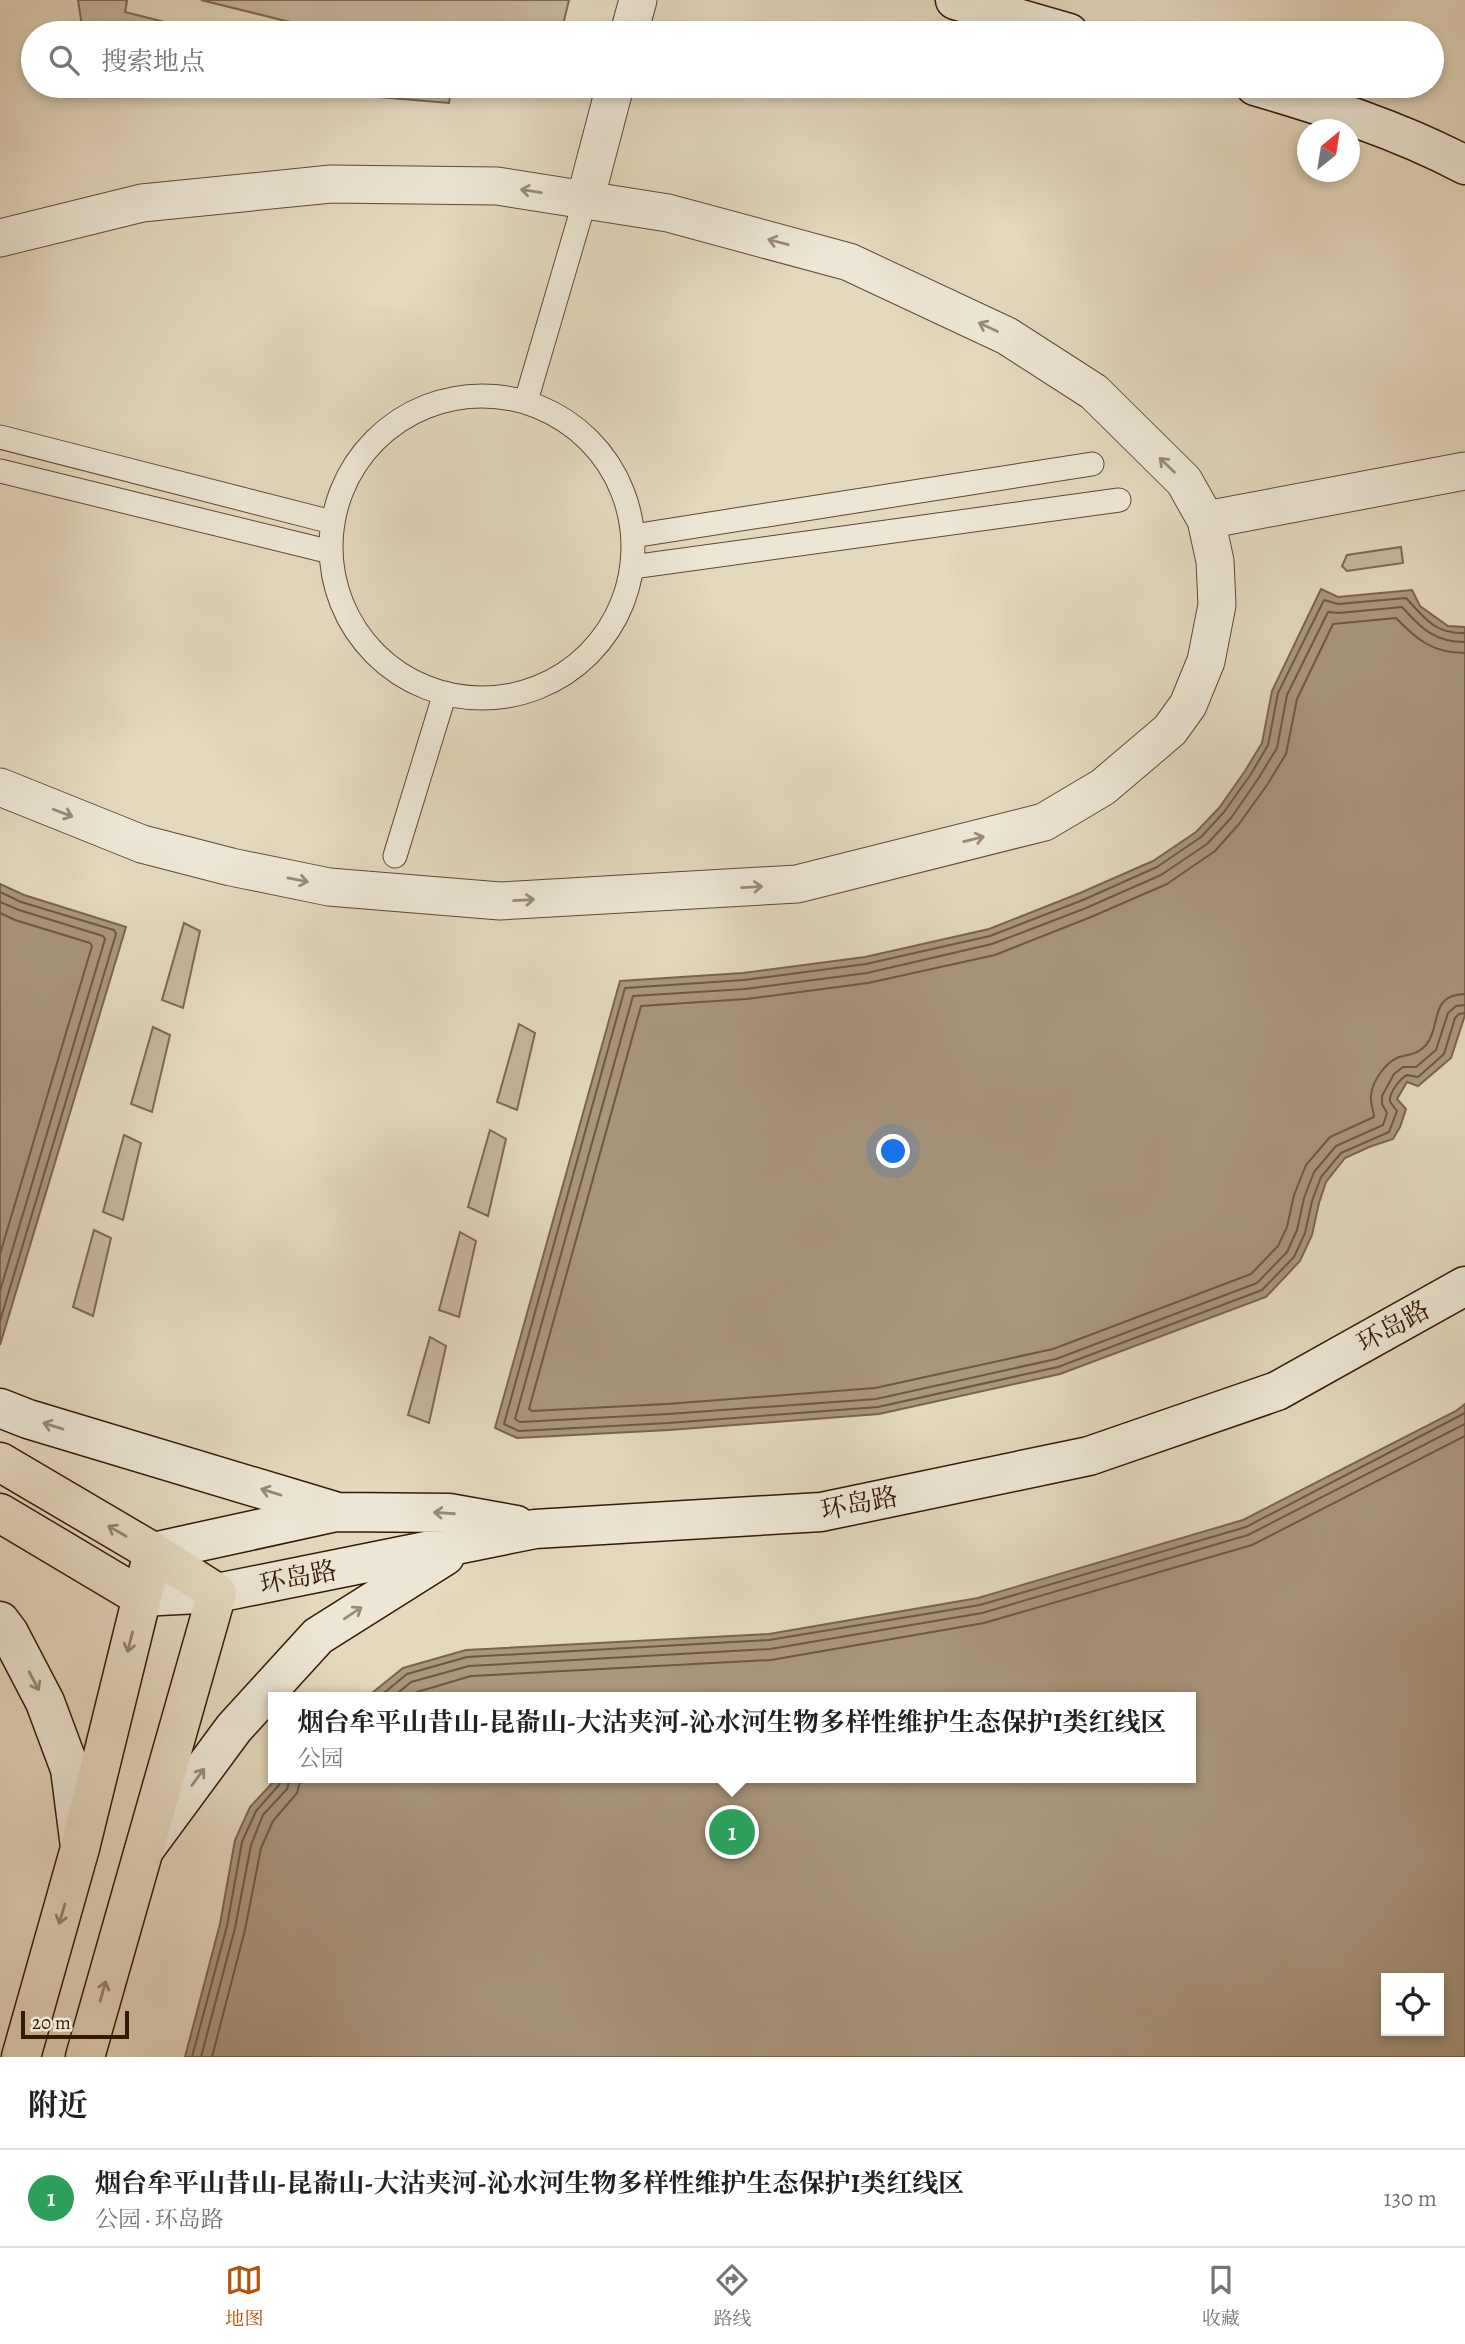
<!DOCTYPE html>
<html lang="zh">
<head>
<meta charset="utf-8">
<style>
  :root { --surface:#fff; --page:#f2f2f2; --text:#202124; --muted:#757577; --line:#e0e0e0; --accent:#b45309 }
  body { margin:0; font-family:Alegreya,"Noto Serif SC",serif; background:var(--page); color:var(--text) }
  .controls { position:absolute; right:21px; bottom:21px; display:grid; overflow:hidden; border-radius:0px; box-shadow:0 4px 10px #0003 }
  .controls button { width:63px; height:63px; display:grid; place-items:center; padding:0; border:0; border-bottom:2px solid var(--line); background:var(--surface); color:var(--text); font:35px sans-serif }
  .compass { position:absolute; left:1297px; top:119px; width:63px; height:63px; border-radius:50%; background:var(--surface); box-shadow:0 4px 10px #0003; rotate:30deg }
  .scale { position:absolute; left:21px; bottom:18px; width:108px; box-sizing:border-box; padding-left:7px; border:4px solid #371803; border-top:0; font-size:19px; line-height:24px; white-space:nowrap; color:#371803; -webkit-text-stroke:5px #ede6d4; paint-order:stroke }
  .you { position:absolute; left:894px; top:1152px; width:24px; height:24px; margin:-18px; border:5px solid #fff; border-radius:50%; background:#1a73e8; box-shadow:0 0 0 10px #1a73e833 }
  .badge { display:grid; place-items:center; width:46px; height:46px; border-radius:50%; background:var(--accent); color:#fff; font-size:23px; font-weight:700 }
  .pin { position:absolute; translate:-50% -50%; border:4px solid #fff; box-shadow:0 2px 7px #0006 }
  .popup { position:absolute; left:268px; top:1692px; width:928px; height:91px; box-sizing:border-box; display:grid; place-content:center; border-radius:0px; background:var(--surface); filter:drop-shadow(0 2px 5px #0005); font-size:23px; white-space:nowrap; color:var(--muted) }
  .popup b { font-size:26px; color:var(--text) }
  .popup::after { content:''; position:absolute; left:50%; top:100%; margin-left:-14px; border:14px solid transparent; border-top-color:var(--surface) }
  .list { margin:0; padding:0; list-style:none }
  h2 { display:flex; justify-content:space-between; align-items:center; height:91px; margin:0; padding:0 28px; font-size:30px }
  h2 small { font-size:23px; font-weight:400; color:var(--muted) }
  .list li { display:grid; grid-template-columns:46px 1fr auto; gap:21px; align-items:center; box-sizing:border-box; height:98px; padding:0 28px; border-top:2px solid var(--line) }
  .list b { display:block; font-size:26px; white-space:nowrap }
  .list p { margin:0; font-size:23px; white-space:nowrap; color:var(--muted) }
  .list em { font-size:23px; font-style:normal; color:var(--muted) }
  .icon { flex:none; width:38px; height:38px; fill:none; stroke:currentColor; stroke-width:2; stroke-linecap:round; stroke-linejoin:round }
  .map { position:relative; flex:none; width:1465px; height:2057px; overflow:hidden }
  .search { position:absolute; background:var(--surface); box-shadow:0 4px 10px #0003; left:21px; right:21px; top:21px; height:77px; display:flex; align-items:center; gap:18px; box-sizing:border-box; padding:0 24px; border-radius:38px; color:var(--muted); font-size:26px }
  .sheet { height:189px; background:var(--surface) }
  nav { display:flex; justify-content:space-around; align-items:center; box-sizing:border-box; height:98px; border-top:2px solid var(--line); background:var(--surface); font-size:19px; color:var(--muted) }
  nav a { display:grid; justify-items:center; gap:4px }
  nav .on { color:var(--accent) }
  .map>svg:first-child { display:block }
  .green { fill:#c7b79d; stroke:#7f6850; stroke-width:2 }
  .water { fill:#a9977e; stroke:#7b644d; stroke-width:2; fill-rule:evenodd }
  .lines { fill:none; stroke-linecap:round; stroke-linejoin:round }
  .shore { stroke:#705840; stroke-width:2 }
  .pedestrian-casing { stroke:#624832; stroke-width:25 }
  .tertiary-casing { stroke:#624832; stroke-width:39 }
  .secondary-casing { stroke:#371803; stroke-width:41 }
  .primary-casing { stroke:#371803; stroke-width:41 }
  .pedestrian { stroke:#ede6d4; stroke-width:23 }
  .tertiary { stroke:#ede6d4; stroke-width:37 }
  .secondary { stroke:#ede6d4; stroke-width:38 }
  .primary { stroke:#e4d8bd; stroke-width:38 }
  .oneway { stroke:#9b8976 }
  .oneway2 { stroke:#968269 }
  .labels { text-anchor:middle; stroke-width:5; stroke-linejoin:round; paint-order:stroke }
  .street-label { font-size:26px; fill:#371803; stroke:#ede6d4 }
</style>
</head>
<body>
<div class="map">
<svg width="1465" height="2057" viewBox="0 0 1465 2057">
  <rect width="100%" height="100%" fill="#e4d8bd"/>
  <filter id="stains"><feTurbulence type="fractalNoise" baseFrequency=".00286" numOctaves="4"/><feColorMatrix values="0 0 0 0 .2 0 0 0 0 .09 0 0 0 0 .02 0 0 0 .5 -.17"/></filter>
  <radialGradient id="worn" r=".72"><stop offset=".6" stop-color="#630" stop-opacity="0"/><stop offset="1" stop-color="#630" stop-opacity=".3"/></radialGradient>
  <path class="green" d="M78,0H124L127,1L125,12L208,33H83Z
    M201,0H569L561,33H334Z
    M247,86H452L449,103Z
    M1401,547L1403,563L1347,571L1342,566L1347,555Z
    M184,923L200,931L183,1008L162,1000Z
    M519,1024L535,1033L517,1110L497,1102Z
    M153,1027L170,1035L152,1112L131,1104Z
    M490,1130L506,1139L488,1216L468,1207Z
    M124,1135L141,1143L123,1220L103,1212Z
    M94,1230L111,1238L93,1316L73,1307Z
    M460,1232L476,1241L459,1317L439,1310Z
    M430,1337L446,1346L429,1423L408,1415Z"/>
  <path class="water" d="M1321,589L1338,597L1412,590L1420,606L1448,626L1465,627V1015L1451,1058L1418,1086L1407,1082L1397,1099L1406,1109L1400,1127L1393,1139L1369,1147L1345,1158L1326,1182L1319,1203L1312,1235L1300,1261L1266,1297L1060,1374L879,1414L669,1430L517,1438L495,1428L620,981L743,973L865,957L989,929L1080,893L1153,861L1196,832L1219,808L1245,771L1262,743L1272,691Z
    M0,884L24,895L126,927L0,1345Z
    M1465,1404V2057H185L220,1924L235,1840L250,1807L277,1778H1190V1697H367L403,1668L466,1650L769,1634L978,1598L1243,1520L1456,1411ZM1386,1978H1439V2031H1386Z"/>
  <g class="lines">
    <path class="shore" d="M1465,633C1434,634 1425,618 1406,598L1338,604L1324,600L1278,693L1268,745L1251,774L1224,812L1201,837L1157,867L1083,900L990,936L866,964L744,980L625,988L504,1424L519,1431L668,1423L878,1407L1058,1367L1262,1290L1294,1257L1305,1233L1312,1201L1321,1177L1341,1153L1389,1132L1397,1111C1397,1111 1390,1102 1390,1101C1389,1092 1401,1078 1407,1075L1418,1077L1444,1054L1455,1018L1459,1014L1465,1013
      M1465,642C1434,642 1421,628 1402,607L1339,613L1328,612L1287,695L1277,748L1258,779L1231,818L1207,844L1161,875L1086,908L992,944L867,973L745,989L633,996L515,1419L520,1422L668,1414L876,1399L1056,1359L1257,1283L1287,1252L1297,1230L1304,1198L1314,1172L1336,1146L1383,1125L1387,1113L1382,1104V1096L1394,1074L1403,1067H1416L1436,1050L1448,1013L1456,1006L1465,1005
      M1465,653C1433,653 1417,640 1396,618L1333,624L1297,699L1286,754L1267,785L1239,824L1215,851L1167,884L1091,917L995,955L868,983L746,999L641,1006L529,1409L532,1411L667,1404L875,1388L1053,1349L1251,1274L1278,1246L1287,1227L1294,1195L1306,1165L1330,1137L1374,1117C1374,1111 1370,1104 1371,1096C1372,1081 1387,1059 1403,1056C1413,1054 1419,1053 1426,1045C1442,1026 1428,995 1465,994
      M0,892L21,902L114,930L116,934L0,1321
      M0,902L19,910L103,936L105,939L0,1291
      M0,913L15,920L90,943L92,946L0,1254
      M379,1697L407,1674L467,1657L769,1640L980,1605L1246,1527L1465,1413
      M393,1697L411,1682L469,1666L770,1649L982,1613L1248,1535L1465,1424
      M409,1697L417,1692L471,1676L771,1660L984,1623L1252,1545L1465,1436
      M192,2057L227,1926L242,1842L256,1811L279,1785L281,1778
      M201,2057L235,1928L251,1845L263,1815L287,1789L290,1778
      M212,2057L245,1930L261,1848L273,1821L297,1793L301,1778"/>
    <g class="pedestrian-casing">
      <path id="pedestrian" d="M331 547a151 151 0 1 1 302 0a151 151 0 1 1-302 0Z
        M526,401L585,200
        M0,437L332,522
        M0,471L331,552
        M633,536L1092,464
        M632,567L1119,500
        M395,856L445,693"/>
    </g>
    <g class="tertiary-casing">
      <path id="tertiary" d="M629,33L638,0
        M585,200L615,86
        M0,238L142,203L331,184L497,186L668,213L849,262L1007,336L1094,392L1184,481L1206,520L1215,561L1217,605L1206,661L1188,705L1170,730L1103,787L1044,822L797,884L500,901L329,887L231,867L142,844L0,787
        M1206,520L1465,471"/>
    </g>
    <g class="secondary-casing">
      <path id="secondary" d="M955,0L1069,33
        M1255,86C1326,107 1399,130 1465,165
        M0,1408L28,1419L334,1511
        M153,1552L336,1512L449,1513L516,1525
        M141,1597L217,1593L535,1529L821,1512L1089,1456L1277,1391L1465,1286
        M0,1621L9,1633L45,1702L70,1769L80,1847
        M144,1850L234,1728L318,1636L445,1556"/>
    </g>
    <g class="primary-casing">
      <path id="primary" d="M0,1462L153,1552L217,1593L85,2057
        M0,1513L141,1597
        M21,2057L80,1848L153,1552"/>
    </g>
    <use href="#pedestrian" class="pedestrian"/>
    <use href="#tertiary" class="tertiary"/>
    <use href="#secondary" class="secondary"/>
    <use href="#primary" class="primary"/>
  </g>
  <defs><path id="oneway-shaft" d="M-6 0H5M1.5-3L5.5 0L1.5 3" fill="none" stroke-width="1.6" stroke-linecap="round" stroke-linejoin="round" transform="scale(1.75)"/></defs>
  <g class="oneway">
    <use href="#oneway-shaft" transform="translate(531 191) rotate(-171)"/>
    <use href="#oneway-shaft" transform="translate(778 242) rotate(-165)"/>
    <use href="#oneway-shaft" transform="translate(988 327) rotate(-155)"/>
    <use href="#oneway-shaft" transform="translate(1167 465) rotate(-136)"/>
    <use href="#oneway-shaft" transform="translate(63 813) rotate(21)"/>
    <use href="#oneway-shaft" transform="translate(974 839) rotate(-14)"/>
    <use href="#oneway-shaft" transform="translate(298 880) rotate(11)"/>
    <use href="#oneway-shaft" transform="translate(752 887) rotate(-3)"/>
    <use href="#oneway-shaft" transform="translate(524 900) rotate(-3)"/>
    <use href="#oneway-shaft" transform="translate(53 1426) rotate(-163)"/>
    <use href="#oneway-shaft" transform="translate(271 1492) rotate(-163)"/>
    <use href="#oneway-shaft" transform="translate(444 1513) rotate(-176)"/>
    <use href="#oneway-shaft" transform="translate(353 1613) rotate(-34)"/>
    <use href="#oneway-shaft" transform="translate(34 1681) rotate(62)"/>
    <use href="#oneway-shaft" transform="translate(198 1777) rotate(-54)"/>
  </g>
  <g class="oneway2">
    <use href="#oneway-shaft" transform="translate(117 1531) rotate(-150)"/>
    <use href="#oneway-shaft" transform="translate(130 1642) rotate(104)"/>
    <use href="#oneway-shaft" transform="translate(62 1914) rotate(106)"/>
    <use href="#oneway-shaft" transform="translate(103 1991) rotate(-74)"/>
  </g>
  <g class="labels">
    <g class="street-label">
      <text transform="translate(1393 1326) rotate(-29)" y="9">环岛路</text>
      <text transform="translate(859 1503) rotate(-11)" y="9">环岛路</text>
      <text transform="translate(298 1577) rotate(-11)" y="9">环岛路</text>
    </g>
  </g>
  <rect width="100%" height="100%" filter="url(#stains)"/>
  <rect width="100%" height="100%" fill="url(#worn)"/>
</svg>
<div class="controls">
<button><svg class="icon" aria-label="locate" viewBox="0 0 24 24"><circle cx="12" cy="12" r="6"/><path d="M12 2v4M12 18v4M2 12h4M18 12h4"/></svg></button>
</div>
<svg class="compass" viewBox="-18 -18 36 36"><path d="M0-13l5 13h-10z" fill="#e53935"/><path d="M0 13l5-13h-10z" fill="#757577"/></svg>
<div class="scale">20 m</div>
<div class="you"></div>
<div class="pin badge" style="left:732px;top:1832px;background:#2e9e5b">1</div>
<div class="popup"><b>烟台牟平山昔山-昆嵛山-大沽夹河-沁水河生物多样性维护生态保护I类红线区</b>公园</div>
<div class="search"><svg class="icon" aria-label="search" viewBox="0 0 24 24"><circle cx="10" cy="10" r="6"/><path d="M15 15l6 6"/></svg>搜索地点</div>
</div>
<section class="sheet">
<h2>附近<small></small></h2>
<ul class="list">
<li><span class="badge" style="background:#2e9e5b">1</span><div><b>烟台牟平山昔山-昆嵛山-大沽夹河-沁水河生物多样性维护生态保护I类红线区</b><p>公园 · 环岛路</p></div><em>130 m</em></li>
</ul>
</section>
<nav>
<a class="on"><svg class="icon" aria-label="map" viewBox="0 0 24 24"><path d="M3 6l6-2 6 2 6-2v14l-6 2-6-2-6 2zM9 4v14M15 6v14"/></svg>地图</a>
<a><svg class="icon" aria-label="directions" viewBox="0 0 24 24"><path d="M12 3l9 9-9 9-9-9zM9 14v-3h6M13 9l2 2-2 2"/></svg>路线</a>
<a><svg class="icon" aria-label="saved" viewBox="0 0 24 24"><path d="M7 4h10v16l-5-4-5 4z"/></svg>收藏</a>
</nav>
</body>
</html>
